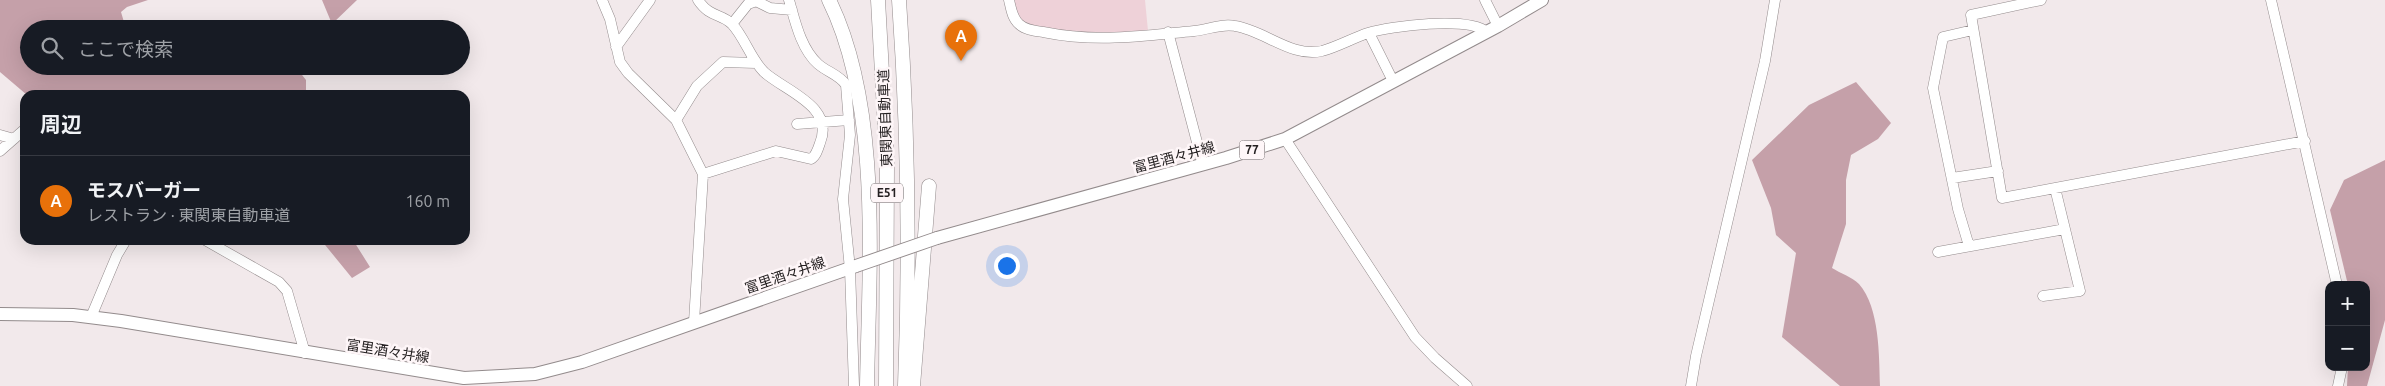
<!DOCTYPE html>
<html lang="ja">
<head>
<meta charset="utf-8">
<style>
  :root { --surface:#171b24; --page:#242831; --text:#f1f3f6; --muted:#9ea1a6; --line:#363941; --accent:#7c3aed }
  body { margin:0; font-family:Ubuntu,"Noto Sans JP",sans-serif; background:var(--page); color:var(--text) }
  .controls { position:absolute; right:15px; bottom:15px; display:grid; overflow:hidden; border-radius:10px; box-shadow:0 5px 20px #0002 }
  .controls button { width:45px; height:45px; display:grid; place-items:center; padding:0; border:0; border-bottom:1px solid var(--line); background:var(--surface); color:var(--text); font:25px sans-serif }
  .you { position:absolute; left:1006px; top:265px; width:18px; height:18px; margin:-12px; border:4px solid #fff; border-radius:50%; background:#1a73e8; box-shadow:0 0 0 8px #1a73e833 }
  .badge { display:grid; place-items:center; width:32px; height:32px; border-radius:50%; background:var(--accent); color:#fff; font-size:16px; font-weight:700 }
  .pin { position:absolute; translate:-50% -41px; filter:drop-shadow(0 1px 2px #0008) }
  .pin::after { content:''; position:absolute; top:26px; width:18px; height:15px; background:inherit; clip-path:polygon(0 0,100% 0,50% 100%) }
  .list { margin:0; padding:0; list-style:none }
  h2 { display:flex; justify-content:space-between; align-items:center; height:65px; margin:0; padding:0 20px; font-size:21px }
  h2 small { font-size:16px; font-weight:400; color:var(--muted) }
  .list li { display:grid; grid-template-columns:32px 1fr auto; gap:15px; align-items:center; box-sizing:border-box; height:90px; padding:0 20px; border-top:1px solid var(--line) }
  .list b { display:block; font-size:19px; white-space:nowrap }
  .list p { margin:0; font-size:16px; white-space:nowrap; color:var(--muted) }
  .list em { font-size:16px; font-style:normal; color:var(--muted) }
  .icon { flex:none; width:28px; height:28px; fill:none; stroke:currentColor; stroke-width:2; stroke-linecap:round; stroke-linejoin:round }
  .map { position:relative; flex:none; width:2385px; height:386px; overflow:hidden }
  .search { position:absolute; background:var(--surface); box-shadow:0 5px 20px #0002; left:20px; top:20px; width:450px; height:55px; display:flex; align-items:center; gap:12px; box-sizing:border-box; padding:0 18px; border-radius:28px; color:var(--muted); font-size:19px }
  .panel { position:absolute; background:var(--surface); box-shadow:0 5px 20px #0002; left:20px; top:90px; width:450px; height:155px; border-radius:15px }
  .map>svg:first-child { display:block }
  .green { fill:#eed1d8 }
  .forest { fill:#c5a0a9 }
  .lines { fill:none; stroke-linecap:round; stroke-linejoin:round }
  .minor-casing { stroke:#938b8c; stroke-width:11 }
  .major-casing { stroke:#938b8c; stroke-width:14 }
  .highway-casing { stroke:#938b8c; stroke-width:15 }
  .minor { stroke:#fff; stroke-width:10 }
  .major { stroke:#fff; stroke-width:12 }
  .highway { stroke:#fff; stroke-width:14 }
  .major-bridge-casing { stroke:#938b8c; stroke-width:14; stroke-linecap:butt }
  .major-bridge { stroke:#fff; stroke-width:12 }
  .labels { text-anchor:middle; stroke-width:5; stroke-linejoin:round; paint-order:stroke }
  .shield { fill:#fef6f8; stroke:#666162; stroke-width:1 }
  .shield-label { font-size:12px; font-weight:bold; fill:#252122 }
  .street-label { font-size:14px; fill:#252122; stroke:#fef6f8 }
</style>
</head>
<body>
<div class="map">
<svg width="2385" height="386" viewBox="0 0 2385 386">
  <rect width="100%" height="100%" fill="#f2e9eb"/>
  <path class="green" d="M1012,0H1145L1148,31L1091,36L1028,26L1020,22Z"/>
  <path class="forest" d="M0,0H148L127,7L121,12L126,29H29V66H295L306,80V95H27L0,72Z
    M322,0H357L332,24Z
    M1856,82L1891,123L1878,139L1851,155L1846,180V224L1832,268C1840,273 1852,277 1859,284C1880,308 1879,356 1880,386H1840L1782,337L1796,253L1776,235L1771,208L1752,160L1809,105Z
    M2385,160V320L2367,386H2347L2348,367H2366V285H2348L2330,210L2344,180Z
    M321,240H353L370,267L352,278Z"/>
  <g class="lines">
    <g class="minor-casing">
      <path id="minor" d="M602,0L610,19L620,62L628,73L676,120L703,174L694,322
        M698,0C710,18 721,13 732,24C745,38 750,58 764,72C785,91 835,106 820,143C818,149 816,156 811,159L776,151L703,174
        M789,0C795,21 801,49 818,64C827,72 840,75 846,85L850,135L843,199L850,269L854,386
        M1009,0C1011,8 1012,18 1019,24C1025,30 1035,31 1043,32C1097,43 1141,36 1194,31C1207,30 1222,23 1235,26C1264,30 1291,58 1322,51C1337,47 1353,38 1368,33C1391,26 1468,16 1487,32
        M1485,0L1498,26
        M2041,0L1971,15L2002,198L2305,141
        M2271,0L2337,285
        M732,24L748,4L756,1L770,8L792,10
        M1168,32L1203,165
        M1369,33L1393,81
        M616,47L650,0
        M676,120L697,86L723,62L756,63
        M797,124L849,120
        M0,135L14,139
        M1285,139L1415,337L1435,358L1467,386
        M0,151L25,129
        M1952,178L1998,171
        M205,240L279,282L287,291L305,353
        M1969,246L1958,209L1933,88L1943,37L1973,30
        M1938,252L2065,229
        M2043,296L2080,291L2055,188
        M91,317L117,255L126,240
        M1691,386L1696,356L1765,61L1775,0
        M2338,386L2342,367"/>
    </g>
    <g class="major-casing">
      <path id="major" d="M937,238L1226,158L1285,139L1498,26L1542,0
        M0,314L73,315L121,321L464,378L535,374L582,362L856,266"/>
    </g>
    <g class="highway-casing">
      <path id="highway" d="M829,0C882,107 869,268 867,386
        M878,0L887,164L886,386
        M899,0C908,128 910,258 905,386
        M913,386L929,186"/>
    </g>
    <use href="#minor" class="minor"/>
    <use href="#major" class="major"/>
    <use href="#highway" class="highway"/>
    <g class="major-bridge-casing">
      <path id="major-bridge" d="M856,266L937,238"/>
    </g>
    <use href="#major-bridge" class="major-bridge"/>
  </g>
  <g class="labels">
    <g class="shield">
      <rect x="1239.5" y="140.5" width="25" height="19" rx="4"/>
      <rect x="871" y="183.5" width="32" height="19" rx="4"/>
    </g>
    <g class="shield-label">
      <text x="1252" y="154">77</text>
      <text x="887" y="197">E51</text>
    </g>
    <g class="street-label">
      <text transform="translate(885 118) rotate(-92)" y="5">東関東自動車道</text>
      <text transform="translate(1174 157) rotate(-15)" y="5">富里酒々井線</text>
      <text transform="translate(785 275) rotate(-19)" y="5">富里酒々井線</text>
      <text transform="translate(388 351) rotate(9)" y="5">富里酒々井線</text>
    </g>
  </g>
</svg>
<div class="controls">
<button>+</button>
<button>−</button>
</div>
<div class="you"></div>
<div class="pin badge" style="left:961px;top:61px;background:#e8710a">A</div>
<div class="search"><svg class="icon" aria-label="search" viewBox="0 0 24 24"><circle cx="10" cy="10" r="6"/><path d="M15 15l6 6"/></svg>ここで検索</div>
<section class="panel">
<h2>周辺<small></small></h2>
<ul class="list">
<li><span class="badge" style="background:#e8710a">A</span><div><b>モスバーガー</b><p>レストラン · 東関東自動車道</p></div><em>160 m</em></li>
</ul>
</section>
</div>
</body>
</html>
